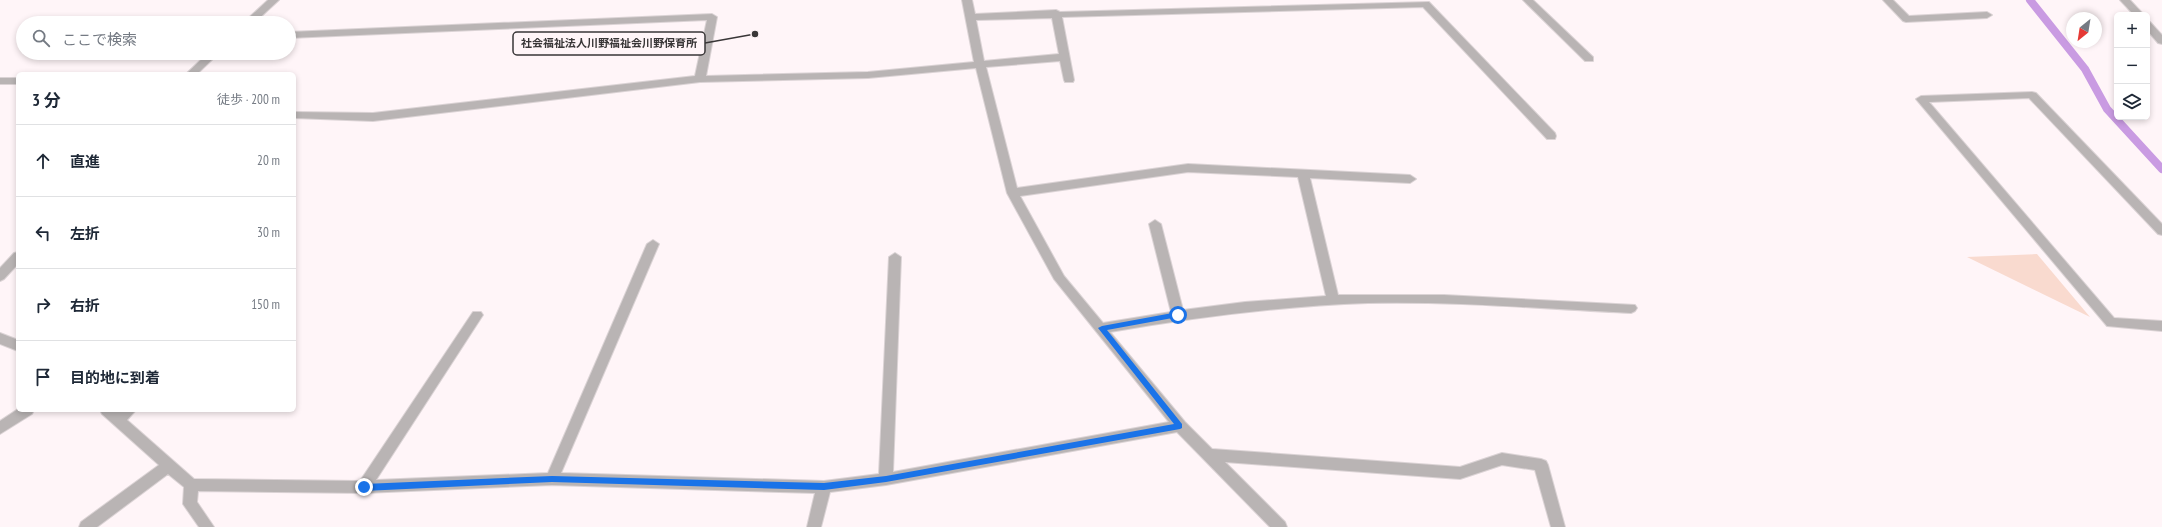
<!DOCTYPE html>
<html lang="ja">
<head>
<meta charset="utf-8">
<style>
  :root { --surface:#fff; --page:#f2f2f3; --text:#1f2937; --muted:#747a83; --line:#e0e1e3 }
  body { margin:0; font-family:"PT Sans Narrow","Noto Sans JP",sans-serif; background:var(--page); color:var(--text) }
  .controls { position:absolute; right:12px; top:12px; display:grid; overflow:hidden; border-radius:6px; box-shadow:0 2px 6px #0003 }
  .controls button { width:36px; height:36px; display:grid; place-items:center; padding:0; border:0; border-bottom:1px solid var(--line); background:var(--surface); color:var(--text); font:20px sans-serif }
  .compass { position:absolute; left:2066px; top:12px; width:36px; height:36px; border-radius:50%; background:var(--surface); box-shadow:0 2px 6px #0003; rotate:210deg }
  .stop { position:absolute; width:12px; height:12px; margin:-9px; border:3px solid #1a73e8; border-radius:50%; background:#fff }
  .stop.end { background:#1a73e8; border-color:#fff; box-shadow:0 1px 4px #0008 }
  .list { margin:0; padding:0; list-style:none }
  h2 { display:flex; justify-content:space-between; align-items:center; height:52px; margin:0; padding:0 16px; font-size:17px }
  h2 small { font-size:13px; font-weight:400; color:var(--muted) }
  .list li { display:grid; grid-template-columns:26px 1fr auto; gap:12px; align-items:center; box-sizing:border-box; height:72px; padding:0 16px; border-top:1px solid var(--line) }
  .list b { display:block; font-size:15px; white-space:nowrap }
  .list em { font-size:13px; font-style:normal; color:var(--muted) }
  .icon { flex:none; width:22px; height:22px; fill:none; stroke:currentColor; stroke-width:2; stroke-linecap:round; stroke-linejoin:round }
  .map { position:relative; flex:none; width:2162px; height:527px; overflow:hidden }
  .search { position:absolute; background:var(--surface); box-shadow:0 2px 6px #0003; left:16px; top:16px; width:280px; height:44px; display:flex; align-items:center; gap:10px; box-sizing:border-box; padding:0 14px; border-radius:22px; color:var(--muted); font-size:15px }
  .panel { position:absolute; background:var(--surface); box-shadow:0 2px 6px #0003; left:16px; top:72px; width:280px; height:340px; border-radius:6px }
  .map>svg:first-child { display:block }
  .green { fill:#f9dacf }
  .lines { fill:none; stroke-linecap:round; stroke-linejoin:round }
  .stream { stroke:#c99be2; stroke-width:8 }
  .minor-casing { stroke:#dbd3d5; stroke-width:2 }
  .minor { fill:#b9b4b4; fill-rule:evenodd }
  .route { fill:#1a73e8 }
  .leader { fill:none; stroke:#393637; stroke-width:1.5 }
  .callout-dot { fill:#393637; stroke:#fff5f8; stroke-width:1.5 }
  .callout { fill:#fff5f8; stroke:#393637; stroke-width:1.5 }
  .callout-label { font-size:11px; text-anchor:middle; font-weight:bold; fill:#393637 }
</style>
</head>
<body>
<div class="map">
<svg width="2162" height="527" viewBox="0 0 2162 527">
  <rect width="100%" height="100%" fill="#fff5f8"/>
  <path class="green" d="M2037,254L2090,317L1967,257Z"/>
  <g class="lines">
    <path class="stream" d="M2030,0L2085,69L2107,109L2162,169"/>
    <g class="minor-casing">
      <path id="minor" d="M268,0H279L254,23H243Z
        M962,0H972L975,14L1056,10L1060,12L1429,2L1555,133L1556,136L1555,139H1547L1423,7L1062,17L1074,80L1073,82H1065L1064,80L1060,61L986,67L1017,188L1188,164L1410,175L1416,179L1410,183L1310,178L1338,295H1444L1635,305L1637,308L1635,311L1631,313C1544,309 1456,301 1368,303C1282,306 1196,317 1110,332L1185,422L1212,449L1460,467L1502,453L1541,459L1546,461L1548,465L1565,527H1551L1535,470L1502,465L1460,479L1225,462L1285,522L1287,527H1270L1177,432L886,485L830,492L821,527H807L815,493L552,485L364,493L198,491L197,502L214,527H199L183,504L184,487L168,474L97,527H79L81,522L159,465L102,414L100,410L118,412L136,410L127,420L194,479L360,481L473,312H481L483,315L481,318L376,480L548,473L647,244L653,240L659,244L561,473L824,481L879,474L889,257L895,253L901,257L893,472L1169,422L1054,279L1007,193L976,68L868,78L700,82L373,121L294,118V112L373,113L695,76L707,20L289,38V32L712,14L717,17L706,76L868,72L974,62ZM1052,18L1059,54L984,61L976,20ZM1188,172L1298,177L1326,296L1245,302L1183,310L1161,224L1155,220L1149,224L1171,312L1103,323L1064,276L1020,196Z
        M1523,0H1533L1593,57V61H1585Z
        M1883,0H1893L1909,16L1987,12L1992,15L1987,18L1906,22L1903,21Z
        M2120,0H2130L2144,15H2134Z
        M2147,21L2150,22L2162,35V44L2158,43L2147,30Z
        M208,53H219L197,74H186Z
        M0,78H18V84H0Z
        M2032,92L2036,93L2162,224V235L2158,234L2029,98L1929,102L2114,318L2162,321V331L2107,326L1916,99L1921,96Z
        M18,252V264L4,279L0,281V268L14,253Z
        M0,333L18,340V351L0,344Z
        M18,409L34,410L32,414L0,434V421Z"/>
    </g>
    <use href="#minor" class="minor"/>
  </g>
  <path class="route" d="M1178,312L1181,315L1178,317L1107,330L1182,424V428L1180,429L886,482L824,490L552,482L364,491L360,487L364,484L552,476L824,483L886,476L1174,424L1098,328L1102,326Z"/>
  <path class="leader" d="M755 34L705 43"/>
  <circle class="callout-dot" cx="755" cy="34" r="4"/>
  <rect class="callout" x="513" y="32" width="192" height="23" rx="4"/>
  <g class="callout-label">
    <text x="609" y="47">社会福祉法人川野福祉会川野保育所</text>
  </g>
</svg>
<div class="controls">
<button>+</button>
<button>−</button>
<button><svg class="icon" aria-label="layers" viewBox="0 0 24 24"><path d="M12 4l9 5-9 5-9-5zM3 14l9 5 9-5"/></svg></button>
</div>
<svg class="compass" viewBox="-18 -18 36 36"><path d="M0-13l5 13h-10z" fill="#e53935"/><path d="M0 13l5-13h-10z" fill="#747a83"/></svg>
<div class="stop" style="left:1178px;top:315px"></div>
<div class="stop end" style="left:364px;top:487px"></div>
<div class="search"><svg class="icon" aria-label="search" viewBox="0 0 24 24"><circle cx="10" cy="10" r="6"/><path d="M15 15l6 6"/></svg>ここで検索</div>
<section class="panel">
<h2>3 分<small>徒歩 · 200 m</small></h2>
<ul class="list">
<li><svg class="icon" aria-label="ahead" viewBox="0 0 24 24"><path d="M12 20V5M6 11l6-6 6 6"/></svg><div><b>直進</b></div><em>20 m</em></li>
<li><svg class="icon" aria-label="left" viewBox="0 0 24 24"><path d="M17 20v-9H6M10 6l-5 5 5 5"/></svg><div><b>左折</b></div><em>30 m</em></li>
<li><svg class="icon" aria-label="right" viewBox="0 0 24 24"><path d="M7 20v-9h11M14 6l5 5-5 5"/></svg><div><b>右折</b></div><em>150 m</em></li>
<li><svg class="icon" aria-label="arrive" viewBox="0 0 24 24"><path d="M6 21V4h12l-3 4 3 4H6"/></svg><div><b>目的地に到着</b></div></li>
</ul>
</section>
</div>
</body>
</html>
